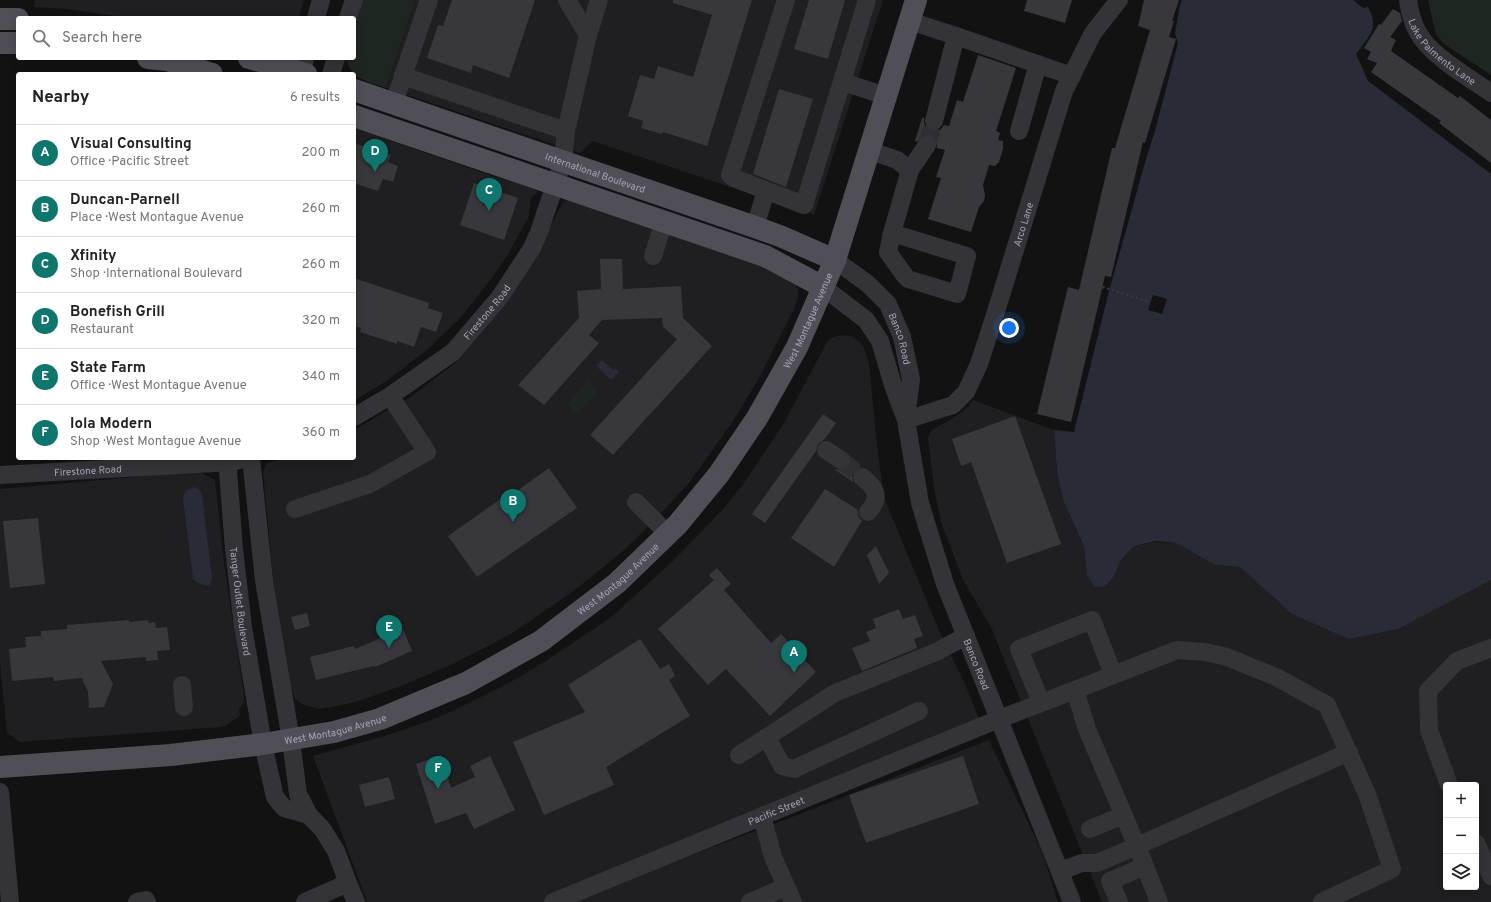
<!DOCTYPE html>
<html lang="en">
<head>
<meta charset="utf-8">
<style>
  :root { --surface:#fff; --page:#f6f6f6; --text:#222; --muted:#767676; --line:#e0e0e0; --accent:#0f766e }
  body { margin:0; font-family:Overpass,sans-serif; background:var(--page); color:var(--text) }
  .controls { position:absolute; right:12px; bottom:12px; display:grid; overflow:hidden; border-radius:4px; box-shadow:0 2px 10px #0003 }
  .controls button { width:36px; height:36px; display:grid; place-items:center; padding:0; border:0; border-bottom:1px solid var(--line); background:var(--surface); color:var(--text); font:20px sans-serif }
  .you { position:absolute; left:1009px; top:328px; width:14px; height:14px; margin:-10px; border:3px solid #fff; border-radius:50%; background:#1a73e8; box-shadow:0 0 0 6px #1a73e833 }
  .badge { display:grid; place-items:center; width:26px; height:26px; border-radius:50%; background:var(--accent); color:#fff; font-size:13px; font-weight:700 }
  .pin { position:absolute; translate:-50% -33px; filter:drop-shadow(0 1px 2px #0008) }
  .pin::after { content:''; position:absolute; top:21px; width:14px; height:12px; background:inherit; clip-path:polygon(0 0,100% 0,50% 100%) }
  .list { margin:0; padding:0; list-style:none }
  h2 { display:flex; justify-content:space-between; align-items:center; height:52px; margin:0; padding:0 16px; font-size:17px }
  h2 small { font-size:13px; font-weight:400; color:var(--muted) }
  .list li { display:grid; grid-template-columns:26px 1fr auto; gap:12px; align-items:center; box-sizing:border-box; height:56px; padding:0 16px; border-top:1px solid var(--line) }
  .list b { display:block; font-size:15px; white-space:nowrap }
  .list p { margin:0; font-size:13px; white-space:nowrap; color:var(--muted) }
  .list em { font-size:13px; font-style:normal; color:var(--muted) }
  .icon { flex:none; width:22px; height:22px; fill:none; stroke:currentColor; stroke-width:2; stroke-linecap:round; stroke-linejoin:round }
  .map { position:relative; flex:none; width:1491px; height:902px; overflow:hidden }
  .search { position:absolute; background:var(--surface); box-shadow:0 2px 10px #0003; left:16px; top:16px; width:340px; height:44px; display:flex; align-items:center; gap:10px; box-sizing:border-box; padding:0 14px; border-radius:4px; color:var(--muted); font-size:15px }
  .panel { position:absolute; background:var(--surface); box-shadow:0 2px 10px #0003; left:16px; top:72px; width:340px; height:388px; border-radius:4px }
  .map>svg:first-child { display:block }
  .built { fill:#1f1e20; fill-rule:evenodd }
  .green { fill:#1e2622 }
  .water { fill:#292c37 }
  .pier { fill:#121213 }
  .building { fill:#38373b }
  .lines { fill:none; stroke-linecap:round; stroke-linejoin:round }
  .minor-tunnel { stroke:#2f2f33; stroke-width:18; stroke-dasharray:18 9; stroke-linecap:butt }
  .path { stroke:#39393f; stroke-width:2.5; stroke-dasharray:2 3; stroke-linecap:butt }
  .minor { stroke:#343338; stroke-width:18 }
  .major { stroke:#504f57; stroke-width:22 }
  .labels { text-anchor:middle; stroke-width:3; stroke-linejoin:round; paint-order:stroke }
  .street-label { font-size:10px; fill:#a4a3b4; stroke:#0d0d0e }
</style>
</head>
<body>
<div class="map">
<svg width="1491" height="902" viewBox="0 0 1491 902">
  <rect width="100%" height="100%" fill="#121213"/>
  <path class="built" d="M35,0H304L299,18H130L66,9L34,7Z
    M415,0H883L814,215L592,141L580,153L386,88Z
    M354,128L501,179L529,185L538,192L531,197L529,216L507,256L491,279L462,316L428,349L388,380L354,401Z
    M569,199L767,265L795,283L798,289V297L794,309L758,380L733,421L689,483L652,523L625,549L595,574L571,593L511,634L486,647L455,663L401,686L359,701L332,707L318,709L302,704L295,699L291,687L273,577L263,472L267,463L285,458H354V430L412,396L455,363L535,256L563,202Z
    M844,335L851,336L860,342L864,348L869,363L878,455L884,495L889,510L941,635L966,686L982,726L553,902H367L313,756L388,735L432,720L450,712L507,684L538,666L610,618L673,561L723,509L744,483L784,423L827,342L830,339L837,336Z
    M973,400L1054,430L1057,472L1063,500L1084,546L1087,576H1114L1119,561L1134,546L1154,542L1176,543L1215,565L1240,567L1292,614L1456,598L1491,580V902H1102L991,627L963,580L941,522L934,488L928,438L932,430L953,418L967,408ZM1446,785H1476V887H1446Z
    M202,473L215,480L224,563L244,695V702L239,709L240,716L228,724L222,727L20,742L7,733L0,663V489L168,474Z
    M989,740L1042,852L1058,902H567L787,819Z"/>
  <path class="green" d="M363,0H415L386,88C369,82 349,79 347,58H354V31Z
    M1428,0H1491V75L1444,44L1436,35Z
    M588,381L598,391L577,414L567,404Z"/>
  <path class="water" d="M1182,0H1353L1363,8L1368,7C1380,29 1369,35 1356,54L1368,81L1491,174V580L1398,629L1349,639L1292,614L1240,567L1215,565L1176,543L1156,541L1134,546L1120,561L1114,576L1106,586L1095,587L1087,576L1084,546L1063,500L1057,472L1054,430L1074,432L1109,291L1146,159L1155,131L1178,43L1175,33L1180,5Z
    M602,360L613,370L616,369L619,372L611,380L596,366Z
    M195,487L200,490L202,495L212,577L210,585C202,586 198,584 193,578L183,498C185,490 188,489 195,487Z"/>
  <path class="pier" d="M1153,295L1167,299L1162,314L1148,310Z"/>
  <path class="building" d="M452,0H535L509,78L473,65L471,73L427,58L438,25L443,26Z
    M673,0H752L707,146L663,132L662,134L641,128L643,121L628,116L640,75L654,79L658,66L693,77L712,15L673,3Z
    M809,0H845L828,59L794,49Z
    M1027,0H1072L1065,23L1024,11Z
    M1144,0H1179L1172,21H1174L1169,37L1176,39L1145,143L1143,142L1111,277L1105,276L1071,422L1037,414L1068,287L1079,290L1112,148H1115L1150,30L1138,26Z
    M1393,9L1400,13L1402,21L1390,37L1396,40L1391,51L1458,98L1460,96L1491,120V163L1439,123L1441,121L1371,72L1377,63L1367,59L1371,52L1364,48L1379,24L1381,25Z
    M978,55L1016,68L996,131L1000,133L998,140L1003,141V149L999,162L995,166L989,165L983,185L985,195L984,201L979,207L971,232L928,219L941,178L936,177L945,150L937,148L936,140L933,137L928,135L922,136L917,142L915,141L922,118H924V123L926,128L931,131H937L941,129L944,125L949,126L957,100L963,102Z
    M779,89L813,99L786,187L753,174Z
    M354,143L391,155L388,162L398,166L393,182L383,179L378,191L354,183Z
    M474,183L518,198L504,240L460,225Z
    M600,259H622L623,289L681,286L683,318L712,346L613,455L590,435L677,339L663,327L662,318L602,320L589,335L599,343L544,405L518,385L579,318L577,291L601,289Z
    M354,278L429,303L428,308L443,313L436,332L421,327L414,347L397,341V344L360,332L361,328L354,326Z
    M823,414L836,423L824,440L818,444L816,451L765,523L752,514Z
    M1015,416L1061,544L1007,563L971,462L961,466L952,439Z
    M851,461L860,467L854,471L852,476L853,482L834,469L841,470H845L849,466Z
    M549,468L577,508L477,577L448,536L502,498L504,500Z
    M825,489L858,510V516L862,521L834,567L791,538Z
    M38,518L45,584L10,588L3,521Z
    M876,546L889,573L879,584L867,555Z
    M717,568L731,584L724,590L771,643L781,634L816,672L770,716L726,669L708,685L658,629L714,580L709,575Z
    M899,609L903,619L915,615L923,636L914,639L917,648L862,671L852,648L870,641L866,632L876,628L873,619Z
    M307,613L310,626L295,630L291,617Z
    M129,620V622L148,620L149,623L155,622L156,628L167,627L170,650L157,651L158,660L146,661V657L101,661L113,684L104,707L89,708L88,692L82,678L54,681L53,677L12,681L9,649L26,647L25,637L41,636V631L67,629V625Z
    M403,629L412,651L375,667L374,666L316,680L310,657L354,646L355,649Z
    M640,639L660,669L669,664L675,676L669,680L690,716L606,767L614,785L544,815L513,742L585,712L568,685Z
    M441,755L451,788L475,777L470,766L490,756L515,810L474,829L466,813L435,824L416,764Z
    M963,756L979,804L866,843L849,795Z
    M389,777L395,799L365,807L359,785Z"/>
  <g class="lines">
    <path class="minor-tunnel" d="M927,145L934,121
      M841,460L862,477"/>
    <path class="path" d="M1093,284L1150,302"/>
    <g class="minor">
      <path d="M567,0L588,35"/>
      <path d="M786,0L730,175L734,178L804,205L867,0"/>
      <path id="s1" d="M1408,0C1410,14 1414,29 1423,40C1437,59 1471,79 1491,93"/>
      <path d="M316,18L321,0"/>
      <path d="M348,18L354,0"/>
      <path d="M910,21L956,36L934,121"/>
      <path d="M956,36L1072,76"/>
      <path d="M302,74L305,58"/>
      <path d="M331,74L336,58"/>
      <path d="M403,76L429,0"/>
      <path d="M843,82L886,96"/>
      <path d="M566,131L588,35L599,0"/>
      <path d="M1019,131L1038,64"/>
      <path d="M868,150L897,160L910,170L892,233L888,252L905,276L908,279L957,294L967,256L892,233"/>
      <path d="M910,170L927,145"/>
      <path d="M755,227L766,191"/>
      <path d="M653,256L664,221"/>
      <path id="s2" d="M835,260L868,284L888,304L902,337L911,379L906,417"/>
      <path id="s3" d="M823,287L866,320L880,341L893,385L906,420L920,503L945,584L1072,902"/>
      <path id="s4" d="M354,417L390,396L453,352L500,297L532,248L539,232L563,161L566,131L403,76L394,103"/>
      <path id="s5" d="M906,420L953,405L966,392L979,364L994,318L1064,91L1093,33L1119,0"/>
      <path d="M826,450L841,460"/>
      <path id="s6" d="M227,458L234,549L243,627L263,744L275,797L284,808L309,815"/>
      <path d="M251,458L264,580L291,740L298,794L309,815L323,830L336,851L348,883L305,902"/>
      <path id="s7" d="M0,475L233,462L239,460"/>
      <path d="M862,477C875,487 882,497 868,512"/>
      <path d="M636,502L668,534"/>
      <path d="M295,509L370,484L427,452L390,396"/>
      <path d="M182,685L184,707"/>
      <path d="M1041,702L1019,649L1092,620L1113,674"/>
      <path d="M767,737L782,766L794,769L919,711"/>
      <path d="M739,755L835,693L936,652L966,636"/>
      <path d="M1449,785L1429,730L1428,691L1457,661L1491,648"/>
      <path d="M0,792L10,902"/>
      <path d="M762,816L773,857L793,902"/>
      <path d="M1090,829L1124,815"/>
      <path d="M1476,843L1491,876"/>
      <path d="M1060,871L1082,863H1097L1137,846L1349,752"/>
      <path d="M348,883L356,902"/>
      <path d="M137,902L146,900L147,902"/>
      <path id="s8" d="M553,902L999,719L1075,690"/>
      <path d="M750,902L786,887"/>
      <path d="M1119,902L1110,881L1145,866"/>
      <path d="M1159,902L1141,856L1087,729L1075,690L1177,650L1205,652L1227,657L1276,677L1327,705L1367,794L1392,869L1322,902"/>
    </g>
    <g class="major">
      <path d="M0,19H18"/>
      <path d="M0,43H18"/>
      <path d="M148,58L167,60L212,74"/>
      <path d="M249,58L306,74"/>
      <path id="s9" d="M354,90L755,227L780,236L835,260"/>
      <path d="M354,116L765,256L823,287"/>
      <path id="s10" d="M0,767L171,755L263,744L334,732L380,719L466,683L541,641L617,583L678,524L719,474L757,418L797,347L835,260L916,0"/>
    </g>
  </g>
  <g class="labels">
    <g class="street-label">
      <text dy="4" stroke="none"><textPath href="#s1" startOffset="65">Lake Palmento Lane</textPath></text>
      <text dy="4" stroke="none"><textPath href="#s9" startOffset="255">International Boulevard</textPath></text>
      <text dy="4" stroke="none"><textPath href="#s5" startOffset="245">Arco Lane</textPath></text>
      <text dy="4" stroke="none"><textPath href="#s4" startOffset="171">Firestone Road</textPath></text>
      <text dy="4" stroke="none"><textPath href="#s10" startOffset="986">West Montague Avenue</textPath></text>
      <text dy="4" stroke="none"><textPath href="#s2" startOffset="106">Banco Road</textPath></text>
      <text dy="4" stroke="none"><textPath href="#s7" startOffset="88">Firestone Road</textPath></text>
      <text dy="4" stroke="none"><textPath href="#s10" startOffset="662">West Montague Avenue</textPath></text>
      <text dy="4" stroke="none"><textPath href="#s6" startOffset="144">Tanger Outlet Boulevard</textPath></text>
      <text dy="4" stroke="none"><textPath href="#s3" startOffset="418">Banco Road</textPath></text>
      <text dy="4" stroke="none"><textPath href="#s10" startOffset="338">West Montague Avenue</textPath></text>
      <text dy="4" stroke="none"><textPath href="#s8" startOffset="241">Pacific Street</textPath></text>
    </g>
  </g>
</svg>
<div class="controls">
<button>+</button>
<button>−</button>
<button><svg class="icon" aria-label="layers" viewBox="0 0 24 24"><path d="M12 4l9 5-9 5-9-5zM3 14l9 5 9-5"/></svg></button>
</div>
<div class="you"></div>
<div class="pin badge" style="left:794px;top:673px">A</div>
<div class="pin badge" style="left:513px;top:522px">B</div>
<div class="pin badge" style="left:489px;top:211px">C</div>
<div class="pin badge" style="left:375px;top:172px">D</div>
<div class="pin badge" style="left:389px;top:648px">E</div>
<div class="pin badge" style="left:438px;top:789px">F</div>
<div class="search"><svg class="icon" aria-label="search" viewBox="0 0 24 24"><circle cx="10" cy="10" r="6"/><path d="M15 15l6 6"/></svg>Search here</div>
<section class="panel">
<h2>Nearby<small>6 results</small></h2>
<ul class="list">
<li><span class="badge">A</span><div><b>Visual Consulting</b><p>Office · Pacific Street</p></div><em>200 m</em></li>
<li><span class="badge">B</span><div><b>Duncan-Parnell</b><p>Place · West Montague Avenue</p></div><em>260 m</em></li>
<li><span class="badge">C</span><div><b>Xfinity</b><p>Shop · International Boulevard</p></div><em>260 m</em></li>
<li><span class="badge">D</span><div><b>Bonefish Grill</b><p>Restaurant</p></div><em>320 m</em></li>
<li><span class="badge">E</span><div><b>State Farm</b><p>Office · West Montague Avenue</p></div><em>340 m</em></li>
<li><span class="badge">F</span><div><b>Iola Modern</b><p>Shop · West Montague Avenue</p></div><em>360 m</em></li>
</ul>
</section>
</div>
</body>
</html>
